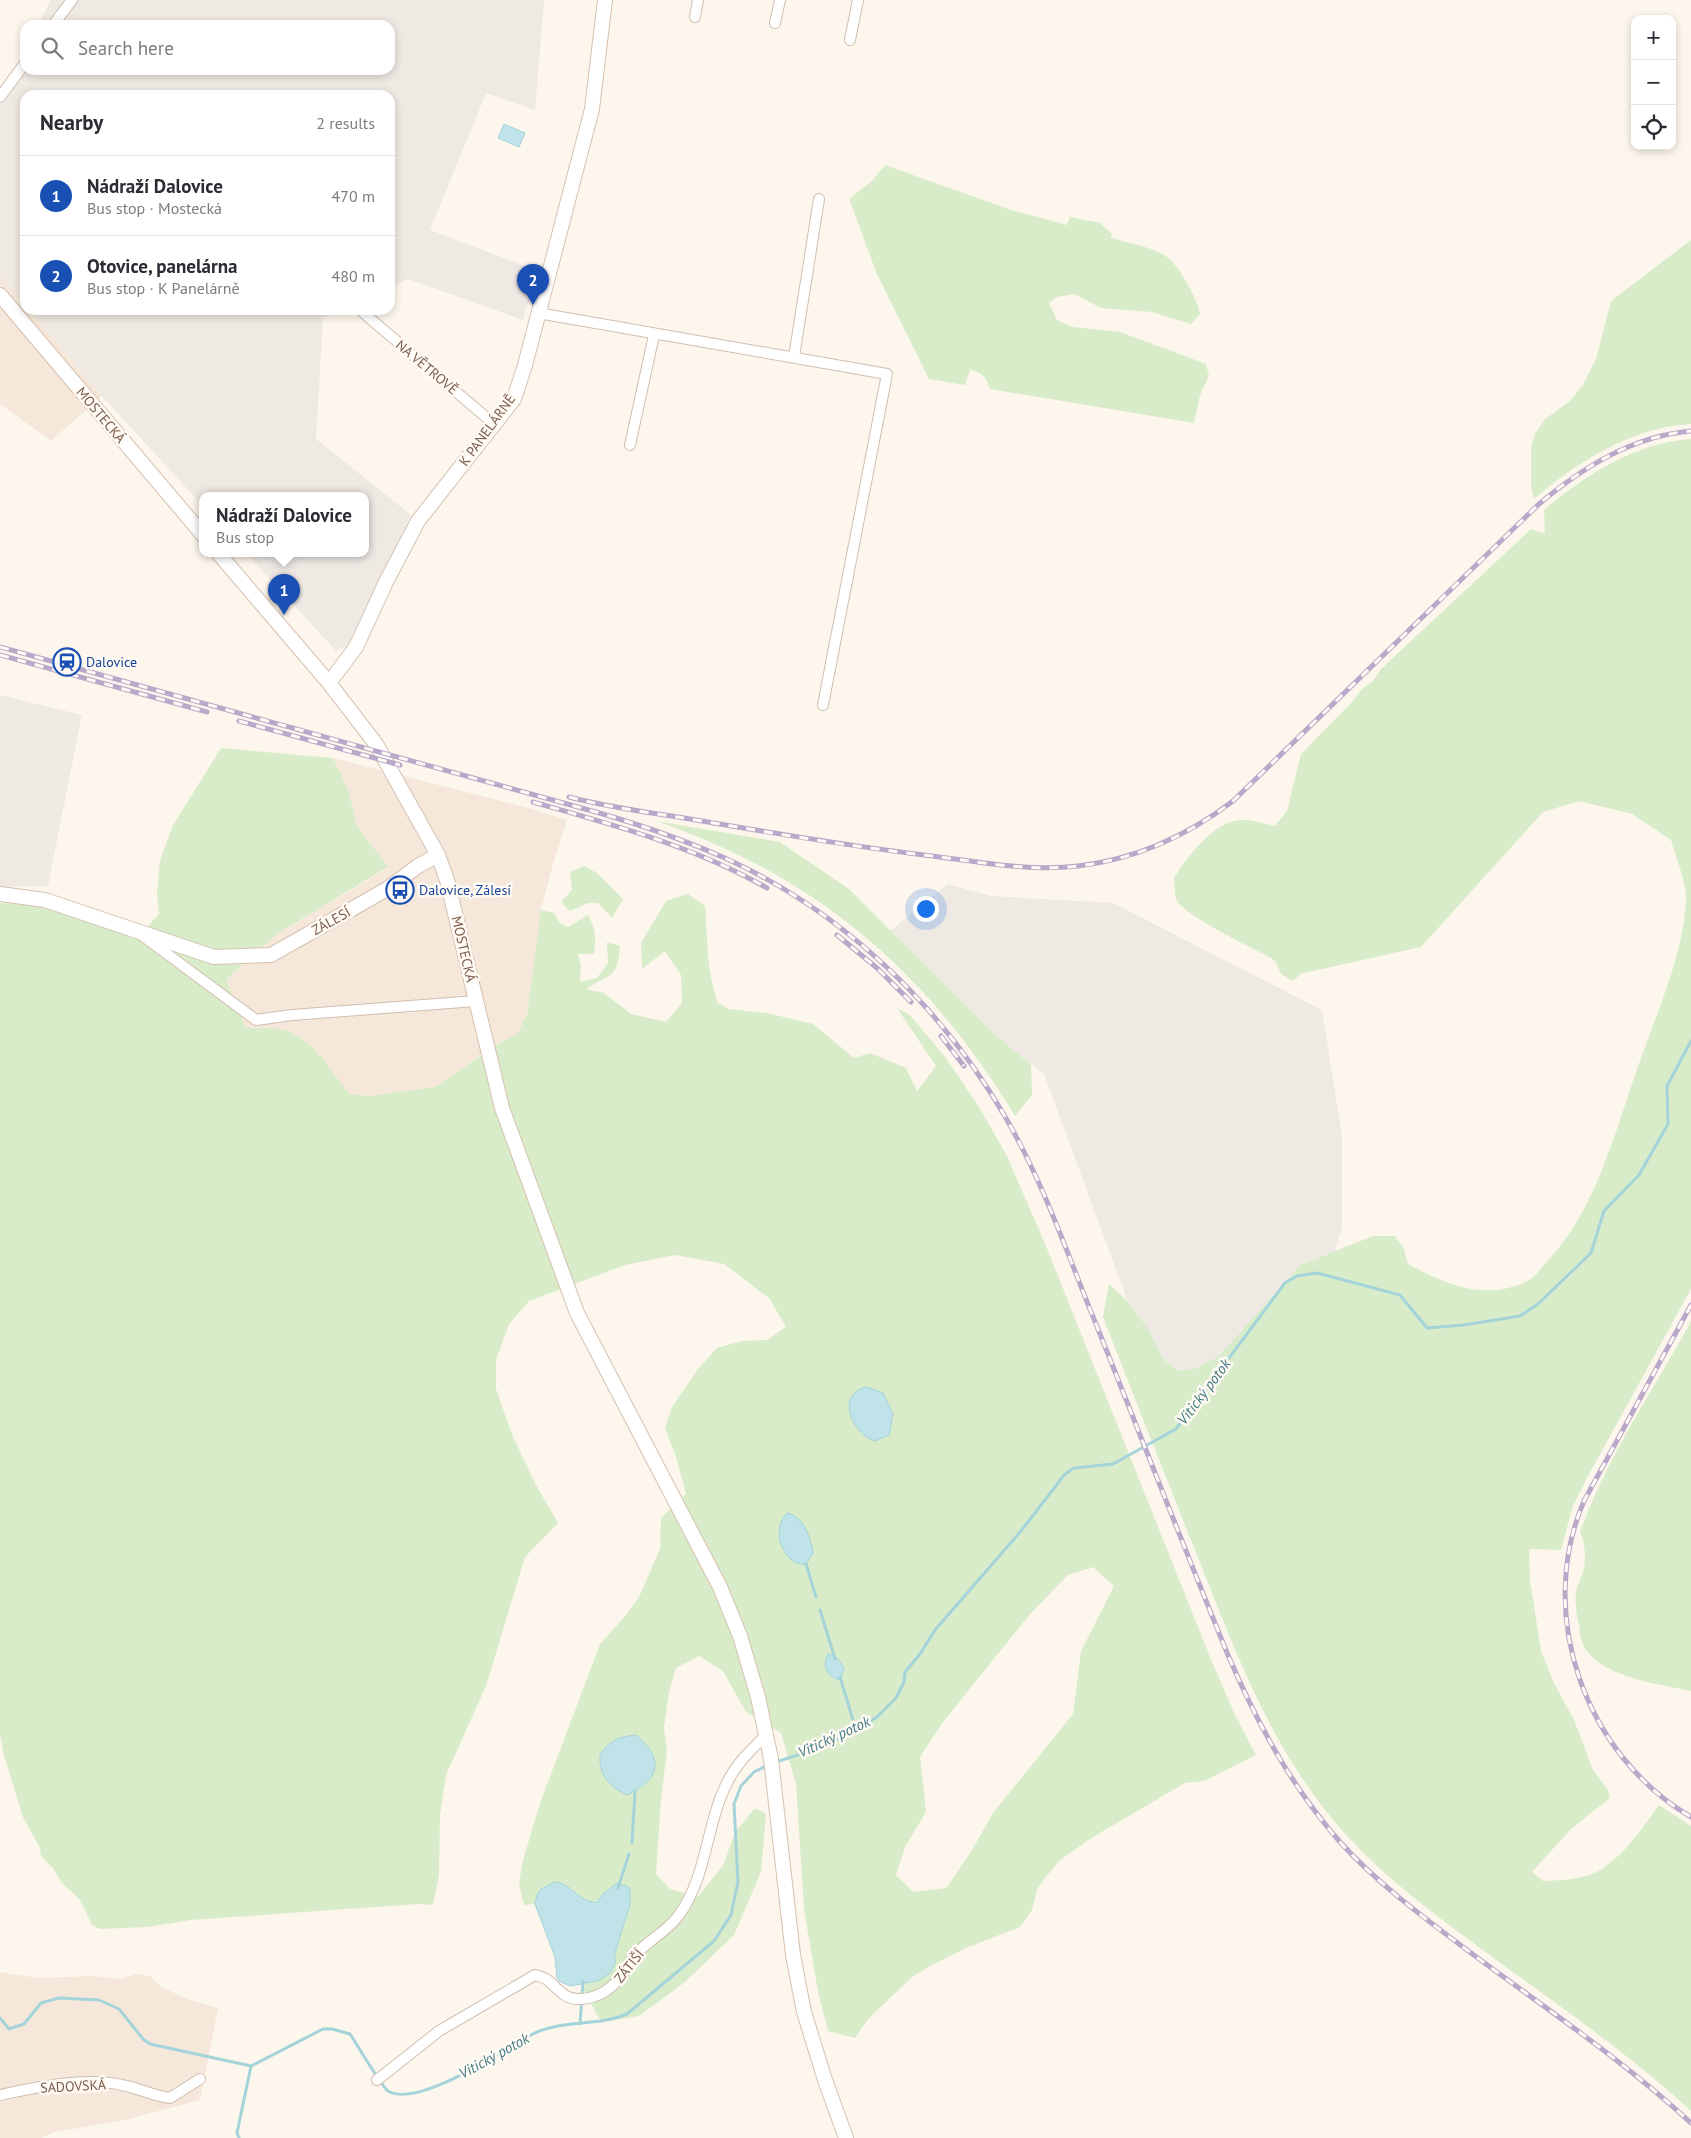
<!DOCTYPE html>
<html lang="en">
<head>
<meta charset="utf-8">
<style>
  :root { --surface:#fff; --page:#f7f7f7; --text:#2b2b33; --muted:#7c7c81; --line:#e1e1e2; --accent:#e76f51 }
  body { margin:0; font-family:"PT Sans",sans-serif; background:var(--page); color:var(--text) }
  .controls { position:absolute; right:15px; top:15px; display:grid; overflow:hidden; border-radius:10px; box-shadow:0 2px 8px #0003 }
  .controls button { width:45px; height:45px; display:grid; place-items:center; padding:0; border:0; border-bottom:1px solid var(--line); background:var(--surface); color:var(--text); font:25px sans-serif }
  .you { position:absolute; left:925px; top:908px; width:18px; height:18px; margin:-12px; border:4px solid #fff; border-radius:50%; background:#1a73e8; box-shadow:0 0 0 8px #1a73e833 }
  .badge { display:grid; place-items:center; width:32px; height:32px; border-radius:50%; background:var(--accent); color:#fff; font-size:16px; font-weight:700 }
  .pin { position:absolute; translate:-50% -41px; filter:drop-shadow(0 1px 2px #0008) }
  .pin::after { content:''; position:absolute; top:26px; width:18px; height:15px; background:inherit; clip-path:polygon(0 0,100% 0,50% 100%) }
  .popup { position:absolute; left:199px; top:492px; width:170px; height:65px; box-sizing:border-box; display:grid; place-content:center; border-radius:10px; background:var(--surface); filter:drop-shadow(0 1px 4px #0005); font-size:16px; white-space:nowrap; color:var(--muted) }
  .popup b { font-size:19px; color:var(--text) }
  .popup::after { content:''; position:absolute; left:50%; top:100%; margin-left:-10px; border:10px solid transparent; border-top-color:var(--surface) }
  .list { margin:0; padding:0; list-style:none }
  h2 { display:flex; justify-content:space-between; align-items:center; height:65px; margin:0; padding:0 20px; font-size:21px }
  h2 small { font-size:16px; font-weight:400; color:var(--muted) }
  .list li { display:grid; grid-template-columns:32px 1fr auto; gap:15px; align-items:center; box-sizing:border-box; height:80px; padding:0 20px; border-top:1px solid var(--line) }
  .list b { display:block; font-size:19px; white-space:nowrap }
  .list p { margin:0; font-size:16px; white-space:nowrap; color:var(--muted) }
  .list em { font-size:16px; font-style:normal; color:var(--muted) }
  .icon { flex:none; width:28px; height:28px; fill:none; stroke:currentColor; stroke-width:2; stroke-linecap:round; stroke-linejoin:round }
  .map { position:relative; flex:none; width:1691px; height:2138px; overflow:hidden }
  .search { position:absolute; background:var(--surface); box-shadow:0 2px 8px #0003; left:20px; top:20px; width:375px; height:55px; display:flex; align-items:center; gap:12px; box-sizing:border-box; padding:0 18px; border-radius:15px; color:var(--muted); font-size:19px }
  .panel { position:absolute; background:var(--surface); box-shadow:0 2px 8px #0003; left:20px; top:90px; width:375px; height:225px; border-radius:15px }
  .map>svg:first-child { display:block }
  .residential { fill:#f5e8da }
  .industrial { fill:#efe9e4 }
  .green { fill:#d8ecc9; fill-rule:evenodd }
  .water { fill:#bfe3e8; stroke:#a5d3da }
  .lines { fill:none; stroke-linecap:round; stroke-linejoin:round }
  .stream { stroke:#a5d3da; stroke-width:3 }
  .street-casing { stroke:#d1beb0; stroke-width:12 }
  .secondary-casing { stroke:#d6c0b0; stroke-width:16 }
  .street { stroke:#fff; stroke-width:10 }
  .secondary { stroke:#fff; stroke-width:14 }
  .rail-casing { stroke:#b9a8c9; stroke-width:5 }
  .rail { stroke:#fffaf3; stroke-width:3; stroke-dasharray:9; stroke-linecap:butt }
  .labels { text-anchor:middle; stroke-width:5; stroke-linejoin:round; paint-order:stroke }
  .street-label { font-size:14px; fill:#7a5c4d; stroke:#fffaf3 }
  .transit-label { font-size:14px; fill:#164399; stroke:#fffaf3; text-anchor:start }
  .water-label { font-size:15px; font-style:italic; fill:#437c86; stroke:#fffaf3 }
</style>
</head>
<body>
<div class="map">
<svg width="1691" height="2138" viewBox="0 0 1691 2138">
  <rect width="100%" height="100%" fill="#fdf6ec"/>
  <path class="residential" d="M0,275L25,304V310H30L102,396L51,441L0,404Z
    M333,758L532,809L567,820L551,871L541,910L527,1016L517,1034L499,1043L435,1087L369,1096L350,1094L334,1076L320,1055L284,1030L246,1028L226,980L277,934L388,868L357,826L348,789Z
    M0,1972L38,1978L92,1976L121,1979L137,1974L150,1976L161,1987L188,1999L218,2008L200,2100L121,2121L54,2132L42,2138H0Z"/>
  <path class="industrial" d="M51,0H544L535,110L486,93L430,230L538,271L523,320L408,279L390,288V95H25V304L0,275V98L25,50V70H390V25H38Z
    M30,310H341L323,318L316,439L411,515L348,645L336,651L247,554H365V496H203V506L102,396Z
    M0,695L82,715L48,886L0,887Z
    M948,884L991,896L1113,903L1322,1010L1342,1136V1227L1335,1251L1300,1265L1219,1356L1194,1369L1178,1371L1163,1359L1147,1329L1128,1302L1044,1074L991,1031L890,931Z"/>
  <path class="green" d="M885,165L1011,210L1067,225L1070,217L1100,223L1112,234L1111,238C1129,243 1148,246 1164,255C1177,261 1198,300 1200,314L1191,324L1152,312L1101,308L1074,294L1057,297L1049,303L1057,320L1073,327L1120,332L1206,364L1209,376L1200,395L1194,423L990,389C986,377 982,372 970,370L965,385L929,379L876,272L850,201V198L872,181Z
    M1691,240V424C1630,428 1579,461 1534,499L1531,485V447L1535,434L1544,420L1570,401L1583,385L1596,359L1611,301Z
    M1691,439V1289L1588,1476L1573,1506L1561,1550L1529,1549L1530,1580L1541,1651L1554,1683L1574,1720L1593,1770L1608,1790L1610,1798L1571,1829L1532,1872L1543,1881C1561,1880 1584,1880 1600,1870C1626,1854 1642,1828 1659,1805L1691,1826V2111C1625,2050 1549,1999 1476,1945C1431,1912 1386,1878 1348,1837C1274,1757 1236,1654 1197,1555C1165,1476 1134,1396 1103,1317L1109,1284L1128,1302L1148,1329L1163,1359L1178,1371L1194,1369L1219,1356L1300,1265L1373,1236H1395L1404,1249L1408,1264C1445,1284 1487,1303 1529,1280C1535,1277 1540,1269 1545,1264C1597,1210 1615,1130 1640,1061C1658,1009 1684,954 1686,898C1687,885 1675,854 1671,840L1632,814L1579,801L1543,812L1421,947L1300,974L1293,981L1281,974L1276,962L1271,958C1254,949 1184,915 1177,901C1174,896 1175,885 1174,878C1187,857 1216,818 1244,820C1254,820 1265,824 1275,826L1287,811L1301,754L1350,704L1363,688L1372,682L1381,669L1531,529L1545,534L1544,510C1586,475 1634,443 1691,439Z
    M221,748L333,758L348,789L357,826L388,867L277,934L226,980L246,1028C258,1029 273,1027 285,1030C316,1040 330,1072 350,1094L369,1096L435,1087L499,1043L517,1034L527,1015L541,910L554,913L559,922L568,927L588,915C596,929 596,938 594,954H578L581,965L580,982L597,978L608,963L607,942L620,946C618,979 609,974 586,989L604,993L631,1014L666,1022L682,1003L681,975L665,951L642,969L641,943L666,901L688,894L705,906C708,942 706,967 718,1003L729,1009L767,1013L813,1024L854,1058L870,1053L906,1068L917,1091L936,1066L897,1008L910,1015L946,1058L979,1107L1007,1156L1046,1246L1212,1662L1235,1715L1256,1755L1204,1781L1185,1783L1093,1837L1060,1860L1044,1879L1037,1890L1032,1910L1020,1927L966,1948L930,1966L912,1977L868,2019L855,2038L828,2031L818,1992L804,1909L796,1784L781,1733L746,1712L723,1671L699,1656L676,1668L669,1692L664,1727L667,1751L661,1799L656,1874L670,1889L698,1897L724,1864L735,1832L755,1808L766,1814L761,1872L734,1935L685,1982L639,2016L601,2022L581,1985L598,1981L610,1973L615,1964L614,1953L630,1904V1890L622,1885L610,1888L600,1899L592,1902L582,1898L560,1882C547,1884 536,1889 535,1904L524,1905L519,1885L522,1864L540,1803L600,1644L627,1614L639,1597L660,1549L661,1518L686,1494L676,1457L665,1428L672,1407L698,1369L717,1348L742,1341L767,1340L786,1327L769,1298L724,1264L675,1255L625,1265L529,1301L509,1324L496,1360V1389L513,1437L536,1485L558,1523L525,1557L486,1686L446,1775L440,1815L439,1875L433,1905L418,1904L191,1920L147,1927L100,1929L92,1925L80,1900L61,1882L53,1868L41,1856L40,1848L23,1817L3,1752L0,1733V903L44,905L136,939L159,914L157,893L160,861L172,827ZM1093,1567L1114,1586L1081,1651L1073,1714L993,1813L969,1855L946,1888L913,1892L896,1875L905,1847L926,1812L920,1757L943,1722L1031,1613L1068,1575ZM655,1758C652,1781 648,1785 627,1795Z
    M656,821L780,842L849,889L991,1031L1031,1064L1032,1095L1015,1116C928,972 816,876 656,821Z
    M584,866L597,873L623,899L612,918L598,903H588L570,911L561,902L572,890L570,872Z
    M1691,1321V1691C1661,1685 1604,1677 1586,1650C1581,1643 1580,1633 1579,1625C1576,1614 1575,1602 1576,1591C1578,1583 1582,1576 1584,1569C1586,1559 1585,1541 1580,1532C1606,1459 1654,1389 1691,1321Z"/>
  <path class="water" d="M504,124L525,133L519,147L498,138Z
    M866,1387L883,1393L893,1414L889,1435L875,1441C852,1434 835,1395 866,1387Z
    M788,1513C805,1518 810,1537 813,1553L806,1564C783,1567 769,1526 788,1513Z
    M828,1654C837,1655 841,1662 844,1669L840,1680C827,1677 822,1666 828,1654Z
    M636,1735C665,1760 660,1779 627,1795C609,1786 599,1776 600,1755C610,1740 618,1737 636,1735Z
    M555,1882C570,1882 580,1904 597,1902L604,1893L616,1884L627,1886L630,1890V1904L615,1953V1964L610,1973L598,1981L570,1986L559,1981L557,1978L555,1957L535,1904L537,1895L541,1889Z"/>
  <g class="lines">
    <path class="stream" d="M806,1564L816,1597
      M820,1610L835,1659
      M840,1677L856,1730
      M776,1762L819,1748L856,1730L877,1717L896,1698L904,1682L905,1672L920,1654L935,1630L1021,1531L1065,1474L1074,1468L1113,1464L1176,1429L1285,1283L1297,1276L1317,1273L1400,1295L1427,1328L1464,1325L1520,1316L1538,1304L1591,1253L1604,1211L1639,1175L1668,1124L1667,1086L1691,1041
      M632,1843L635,1791
      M618,1888L629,1854
      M0,2018L9,2029L24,2024L41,2003L59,1998L99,2000L119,2009L143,2039L150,2044L251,2066L323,2029H332L350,2034C356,2043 382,2087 388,2091C418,2109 503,2050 531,2035C560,2019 597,2027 627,2014L714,1941L731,1915L738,1882L734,1804L741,1786L754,1772L768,1765
      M580,2024L583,1981
      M239,2138L237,2133L251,2066"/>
    <g class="street-casing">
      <path id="street" d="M695,17L698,0
        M775,23L780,0
        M53,25L72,0
        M850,40L858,0
        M0,97L25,63
        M360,310L494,424
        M538,313L887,374L823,705
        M794,357L819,199
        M630,445L654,335
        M143,936L256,1020L292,1015L476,1001
        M377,2080L439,2031L535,1975C538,1976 543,1977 546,1979C558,1987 562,2000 581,1999C600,1998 614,1987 624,1972C628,1967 630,1961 634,1956C647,1941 668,1931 679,1915C708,1875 706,1821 729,1779C738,1762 752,1749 766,1735
        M0,2095C36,2087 86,2077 122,2085C139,2088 153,2096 170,2098L200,2079"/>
    </g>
    <g class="secondary-casing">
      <path id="secondary" d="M0,295L203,535
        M219,554L329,683L376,744L438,855L447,880L502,1108L577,1313L720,1587L740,1636L758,1697L771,1759L793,1955L804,2012L825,2080L846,2138
        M329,683L356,647L386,582L418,521L514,399L525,365L592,109L605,0
        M0,894L45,900L214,957L271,955L387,889L418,866L438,855"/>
    </g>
    <use href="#street" class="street"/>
    <use href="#secondary" class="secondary"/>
    <g class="rail-casing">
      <path id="rail" d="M0,647L596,812C641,825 685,840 727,859C845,913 943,1008 1007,1120C1044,1184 1068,1256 1096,1324C1140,1434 1183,1545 1228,1655C1257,1723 1291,1786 1340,1842C1377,1883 1423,1917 1467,1950C1542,2006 1622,2059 1691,2123
        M0,655L207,712
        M239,721L400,765
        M569,797C611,808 654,813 696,820C772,833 848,846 924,855C974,861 1027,872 1078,866C1137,859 1187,836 1233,801L1539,504C1582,468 1632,436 1691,431
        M533,802C613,825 694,846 767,888
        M837,935L877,968L911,1002
        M941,1036L964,1066
        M1691,1305L1584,1501C1535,1614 1585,1755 1691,1817"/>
    </g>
    <use href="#rail" class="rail"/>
  </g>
  <defs>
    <g id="station-ring" transform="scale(1.4375)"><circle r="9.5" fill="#fffaf3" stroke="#1a4fb4" stroke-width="1.5"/><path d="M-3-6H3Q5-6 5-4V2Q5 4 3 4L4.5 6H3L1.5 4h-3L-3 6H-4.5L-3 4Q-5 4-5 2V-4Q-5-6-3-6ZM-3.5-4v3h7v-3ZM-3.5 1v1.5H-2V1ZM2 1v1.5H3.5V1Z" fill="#1a4fb4"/></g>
    <g id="bus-ring" transform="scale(1.4375)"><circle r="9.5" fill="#fffaf3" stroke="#1a4fb4" stroke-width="1.5"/><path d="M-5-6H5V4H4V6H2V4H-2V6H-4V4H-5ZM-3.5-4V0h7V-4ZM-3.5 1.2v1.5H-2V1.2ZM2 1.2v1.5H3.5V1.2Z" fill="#1a4fb4"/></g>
  </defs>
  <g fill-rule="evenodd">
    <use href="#station-ring" x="67" y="662"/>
    <use href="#bus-ring" x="400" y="890"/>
  </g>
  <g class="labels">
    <g class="street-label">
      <text transform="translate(427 367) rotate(40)" y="5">NA VĚTROVĚ</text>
      <text transform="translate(101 415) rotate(50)" y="5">MOSTECKÁ</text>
      <text transform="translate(487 430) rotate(-54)" y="5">K PANELÁRNĚ</text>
      <text transform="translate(331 921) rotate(-29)" y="5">ZÁLESÍ</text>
      <text transform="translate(464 949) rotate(77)" y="5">MOSTECKÁ</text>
      <text transform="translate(629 1966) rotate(-51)" y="5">ZÁTIŠÍ</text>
      <text transform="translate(73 2086) rotate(-3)" y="5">SADOVSKÁ</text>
    </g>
    <g class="transit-label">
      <text x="86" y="667">Dalovice</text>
      <text x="419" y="895">Dalovice, Zálesí</text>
    </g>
    <g class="water-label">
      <text transform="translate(1204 1392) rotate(-53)" y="5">Vitický potok</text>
      <text transform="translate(834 1737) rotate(-25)" y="5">Vitický potok</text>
      <text transform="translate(494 2056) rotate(-29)" y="5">Vitický potok</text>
    </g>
  </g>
</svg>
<div class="controls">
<button>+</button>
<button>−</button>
<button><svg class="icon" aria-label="locate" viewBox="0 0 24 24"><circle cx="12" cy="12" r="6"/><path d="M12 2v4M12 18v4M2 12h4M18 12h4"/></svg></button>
</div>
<div class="you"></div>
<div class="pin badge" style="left:284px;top:615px;background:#1a4fb4">1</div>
<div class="popup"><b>Nádraží Dalovice</b>Bus stop</div>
<div class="pin badge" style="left:533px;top:305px;background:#1a4fb4">2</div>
<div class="search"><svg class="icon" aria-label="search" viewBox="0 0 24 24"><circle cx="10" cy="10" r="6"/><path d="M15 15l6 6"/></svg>Search here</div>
<section class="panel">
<h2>Nearby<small>2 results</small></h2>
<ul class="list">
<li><span class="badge" style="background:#1a4fb4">1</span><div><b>Nádraží Dalovice</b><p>Bus stop · Mostecká</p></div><em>470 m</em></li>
<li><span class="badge" style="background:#1a4fb4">2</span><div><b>Otovice, panelárna</b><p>Bus stop · K Panelárně</p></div><em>480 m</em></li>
</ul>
</section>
</div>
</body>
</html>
